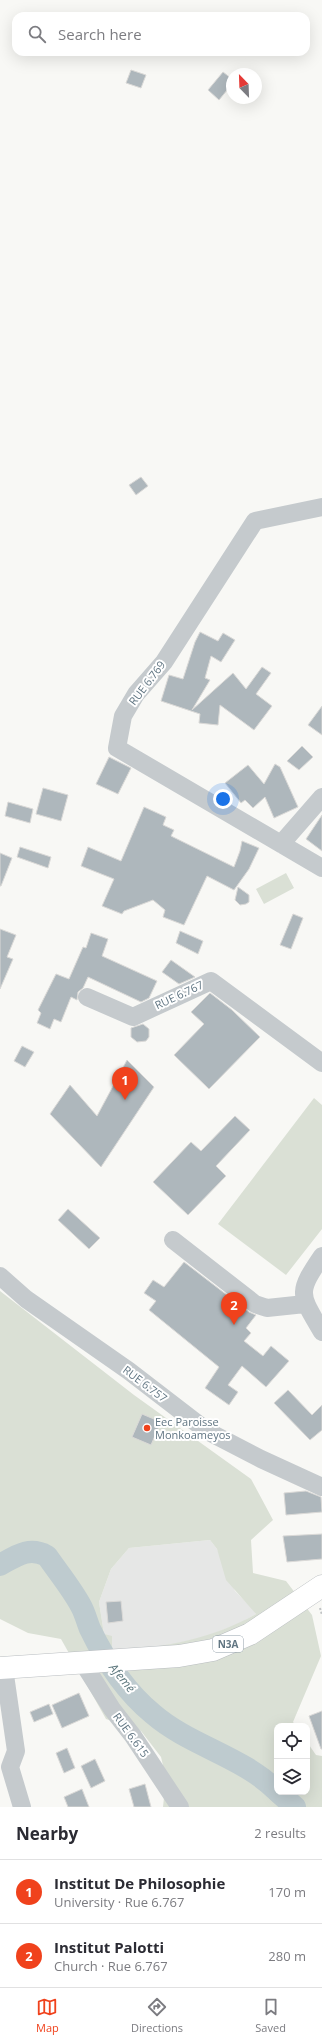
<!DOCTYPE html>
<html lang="en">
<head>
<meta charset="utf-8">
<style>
  :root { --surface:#fff; --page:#f7f7f7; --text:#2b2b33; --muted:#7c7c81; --line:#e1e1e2; --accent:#f0421c }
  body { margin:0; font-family:"Open Sans",sans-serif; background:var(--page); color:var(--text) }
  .controls { position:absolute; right:12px; bottom:12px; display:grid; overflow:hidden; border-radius:8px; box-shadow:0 4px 16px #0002 }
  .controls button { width:36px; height:36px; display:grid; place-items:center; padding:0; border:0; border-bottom:1px solid var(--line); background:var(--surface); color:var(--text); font:20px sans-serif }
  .compass { position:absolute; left:226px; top:68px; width:36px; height:36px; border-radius:50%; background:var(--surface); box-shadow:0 4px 16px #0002; rotate:337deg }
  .you { position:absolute; left:223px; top:799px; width:14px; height:14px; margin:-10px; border:3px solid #fff; border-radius:50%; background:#1a73e8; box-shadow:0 0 0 6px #1a73e833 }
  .badge { display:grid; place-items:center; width:26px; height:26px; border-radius:50%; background:var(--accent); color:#fff; font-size:13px; font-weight:700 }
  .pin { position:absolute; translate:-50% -33px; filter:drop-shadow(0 1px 2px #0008) }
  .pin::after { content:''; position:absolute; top:21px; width:14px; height:12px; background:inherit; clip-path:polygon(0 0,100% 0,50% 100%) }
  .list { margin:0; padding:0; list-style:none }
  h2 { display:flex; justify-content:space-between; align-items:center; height:52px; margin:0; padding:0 16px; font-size:17px }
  h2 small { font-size:13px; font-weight:400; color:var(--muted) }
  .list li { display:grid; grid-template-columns:26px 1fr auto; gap:12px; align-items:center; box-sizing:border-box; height:64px; padding:0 16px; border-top:1px solid var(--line) }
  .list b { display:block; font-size:15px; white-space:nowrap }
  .list p { margin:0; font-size:13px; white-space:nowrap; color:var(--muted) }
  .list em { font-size:13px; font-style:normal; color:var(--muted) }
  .icon { flex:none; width:22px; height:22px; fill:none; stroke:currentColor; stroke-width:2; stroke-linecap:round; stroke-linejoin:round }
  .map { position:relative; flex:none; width:322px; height:1807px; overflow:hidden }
  .search { position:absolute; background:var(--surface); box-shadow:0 4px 16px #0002; left:12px; right:12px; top:12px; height:44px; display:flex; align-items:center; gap:10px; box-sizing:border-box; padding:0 14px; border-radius:12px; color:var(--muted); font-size:15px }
  .sheet { height:180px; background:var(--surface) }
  nav { display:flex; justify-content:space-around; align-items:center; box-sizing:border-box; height:56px; border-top:1px solid var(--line); background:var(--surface); font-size:11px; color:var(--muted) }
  nav a { display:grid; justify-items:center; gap:2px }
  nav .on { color:var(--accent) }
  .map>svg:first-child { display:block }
  .built { fill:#e6e7e6 }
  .green { fill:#dae0d5; fill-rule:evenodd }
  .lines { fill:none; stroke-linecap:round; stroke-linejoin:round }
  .river { stroke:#becbcf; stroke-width:22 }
  .building { fill:#aeb7bc; stroke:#dad9d7 }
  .highway-casing { stroke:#b9bdc0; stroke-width:23 }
  .path { stroke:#c0c3c5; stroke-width:2; stroke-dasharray:2 2; stroke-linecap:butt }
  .minor { stroke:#c5cacd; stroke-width:18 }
  .highway { stroke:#fff; stroke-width:22 }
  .poi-dot { fill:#f0421c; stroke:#fff; stroke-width:1.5 }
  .labels { text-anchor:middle; stroke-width:4; stroke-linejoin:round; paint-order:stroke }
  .shield { fill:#fff; stroke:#909ea8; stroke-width:1 }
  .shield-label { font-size:10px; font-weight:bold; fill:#607582 }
  .street-label { font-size:11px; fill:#607582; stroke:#fff }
  .poi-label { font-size:11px; fill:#607582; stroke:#fff; text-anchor:start }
  .water-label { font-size:12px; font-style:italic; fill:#5b767c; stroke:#fff }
</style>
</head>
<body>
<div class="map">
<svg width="322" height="1807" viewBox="0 0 322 1807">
  <rect width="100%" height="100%" fill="#f8f8f5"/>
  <path class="built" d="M210,1540L217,1549L235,1591L251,1607L256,1614L238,1624L205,1637L169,1645L117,1652L112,1649L104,1634L99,1602L111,1569L129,1548Z"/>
  <path class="green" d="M286,873L294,888L264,904L256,889Z
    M314,1098L322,1105V1229L286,1275L218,1224Z
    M0,1291L134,1395L251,1479L273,1520L251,1540L253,1573L286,1581L312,1615L321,1656L293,1722L296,1726H277V1792H307V1742L316,1755L322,1756V1807H163L166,1778L161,1757L141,1731L106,1719L61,1639L28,1633L0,1619ZM210,1540L217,1549L226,1580L256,1614C212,1639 166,1646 117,1652L112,1649V1636L104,1634L99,1602L111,1569L129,1548Z"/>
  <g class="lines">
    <path class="river" d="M0,1565C16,1556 29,1546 47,1556C58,1572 72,1589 81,1606C85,1613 87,1622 90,1629C105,1660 126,1692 153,1714C190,1746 242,1756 277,1791
      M278,1792L295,1807"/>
  </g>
  <path class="building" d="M131,70L146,75L141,88L126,83Z
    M223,72L232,79V84L219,100L208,90Z
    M141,477L148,486L136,495L129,485Z
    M200,632L218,641L223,633L235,640L221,662L211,656L205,678L210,680L192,710L233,673L246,689L262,667L271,673L256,694L272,706L254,730L220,705L218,725L199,723L200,714L161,701L169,675L183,679L195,642Z
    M322,706V735L308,725Z
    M302,746L313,757L299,770L287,761Z
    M109,757L131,768L118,794L96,784Z
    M275,764L280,767L298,807L274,818L265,797L253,808L245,800L241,803L225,783L248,765L264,784Z
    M43,788L68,795L61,821L36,814Z
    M8,802L33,809L30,823L5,816Z
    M144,807L166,817L163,825L174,830L171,836L234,867L240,851L242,841L259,848L249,869L234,890L207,876L184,925L163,917L165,910L153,900L124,911L122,914L102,906L114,879L81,866L88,847L121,861Z
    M322,815V851L306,839Z
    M20,847L51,857L48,868L17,857Z
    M0,853L12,858L1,886H0Z
    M238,887L249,895V902L246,904L240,905L235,900Z
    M293,914L303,918L291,949L280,945Z
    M0,929L16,935L7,957L13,959L0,989Z
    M180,931L203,941L198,954L176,943Z
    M91,933L108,939L102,956L157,981L149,998L141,1002L88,977L83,988L78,992L77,1000L71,997L61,1022L54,1019L50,1029L37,1023L41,1013L38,1010L56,974L69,979L83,947L86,948Z
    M171,960L195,977L179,984L162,972Z
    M210,993L232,1010L260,1037L209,1089L174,1055L204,1024L191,1012Z
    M143,1024L149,1029V1037L146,1041L137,1042L131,1037V1028Z
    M22,1046L34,1052L25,1067L14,1061Z
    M127,1060L154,1087L101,1167L50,1114L70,1085L97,1116Z
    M235,1116L250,1130L216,1166L226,1176L188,1215L153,1182L191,1142L201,1151Z
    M68,1209L100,1238L89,1249L58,1220Z
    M184,1262L249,1312L256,1315L246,1328L251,1333L244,1341L263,1356L271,1346L289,1361L266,1387L242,1366L228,1385L238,1392L229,1405L205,1388L219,1367L149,1310L156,1301L144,1293L153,1280L164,1287Z
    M288,1390L312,1415L322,1405V1430L310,1440L274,1403Z
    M142,1414L161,1422L151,1445L132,1437Z
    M306,1491L321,1497L322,1512L286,1515L284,1493Z
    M322,1534V1559L287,1562L283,1536Z
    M121,1601L123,1621L108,1623L106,1602Z
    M79,1693L89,1716L62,1728L52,1705Z
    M49,1704L53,1714L34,1722L30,1712Z
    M322,1711V1749H321L309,1716Z
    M67,1748L75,1768L64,1773L56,1753Z
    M95,1759L105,1781L91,1788L81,1766Z
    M145,1784L151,1807H134L129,1789Z
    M82,1789L89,1807H68L64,1797Z"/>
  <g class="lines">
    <g class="highway-casing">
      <path id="highway" d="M0,1668L179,1656L213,1650L250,1634L322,1586"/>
    </g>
    <path class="path" d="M320,1608L322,1615"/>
    <path class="minor" d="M322,507L255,521L164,662L136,694L123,716L117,748L322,868
      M281,844L322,797
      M87,997L133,1017L211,981L322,1063
      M173,1240L255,1304L267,1308L305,1304
      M322,1256C296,1294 300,1294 322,1332
      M0,1276L26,1299L129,1371L207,1431L261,1459L322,1487
      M83,1663L112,1709L133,1736L180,1807
      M4,1668L16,1751L10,1767L22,1807"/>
    <use href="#highway" class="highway"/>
  </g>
  <circle class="poi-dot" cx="147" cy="1428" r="4"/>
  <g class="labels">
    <rect class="shield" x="213" y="1636" width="30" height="16" rx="3"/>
    <g class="shield-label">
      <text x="228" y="1648">N3A</text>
    </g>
    <g class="street-label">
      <text transform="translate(147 683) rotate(-53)" y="4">RUE 6.769</text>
      <text transform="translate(179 995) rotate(-25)" y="4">RUE 6.767</text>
      <text transform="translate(145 1384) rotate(37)" y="4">RUE 6.757</text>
      <text transform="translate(131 1735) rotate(54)" y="4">RUE 6.615</text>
    </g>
    <g class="poi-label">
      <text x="155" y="1426">Eec Paroisse<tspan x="155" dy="13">Monkoameyos</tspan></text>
    </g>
    <g class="water-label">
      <text transform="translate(122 1678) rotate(51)" y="4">Afemé</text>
    </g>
  </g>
</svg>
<div class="controls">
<button><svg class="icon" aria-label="locate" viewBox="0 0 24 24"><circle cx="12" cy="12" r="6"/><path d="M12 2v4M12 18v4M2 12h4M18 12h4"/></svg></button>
<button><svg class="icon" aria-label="layers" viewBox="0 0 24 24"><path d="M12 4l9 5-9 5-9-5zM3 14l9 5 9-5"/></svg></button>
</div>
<svg class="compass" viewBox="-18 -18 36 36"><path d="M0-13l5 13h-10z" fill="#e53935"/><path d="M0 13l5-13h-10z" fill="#7c7c81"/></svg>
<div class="you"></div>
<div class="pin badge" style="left:125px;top:1100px">1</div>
<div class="pin badge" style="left:234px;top:1325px">2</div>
<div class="search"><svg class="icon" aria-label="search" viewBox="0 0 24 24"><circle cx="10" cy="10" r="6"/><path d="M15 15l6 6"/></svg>Search here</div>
</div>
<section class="sheet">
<h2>Nearby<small>2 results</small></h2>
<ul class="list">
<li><span class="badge">1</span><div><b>Institut De Philosophie</b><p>University · Rue 6.767</p></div><em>170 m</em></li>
<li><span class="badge">2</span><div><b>Institut Palotti</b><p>Church · Rue 6.767</p></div><em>280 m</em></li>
</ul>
</section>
<nav>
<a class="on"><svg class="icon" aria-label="map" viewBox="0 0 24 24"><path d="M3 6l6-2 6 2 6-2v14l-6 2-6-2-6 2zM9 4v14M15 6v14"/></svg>Map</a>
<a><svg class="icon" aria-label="directions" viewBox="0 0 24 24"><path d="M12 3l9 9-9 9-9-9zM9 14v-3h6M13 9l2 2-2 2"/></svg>Directions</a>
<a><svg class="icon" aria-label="saved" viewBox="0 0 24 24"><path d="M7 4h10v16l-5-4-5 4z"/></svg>Saved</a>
</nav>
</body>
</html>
